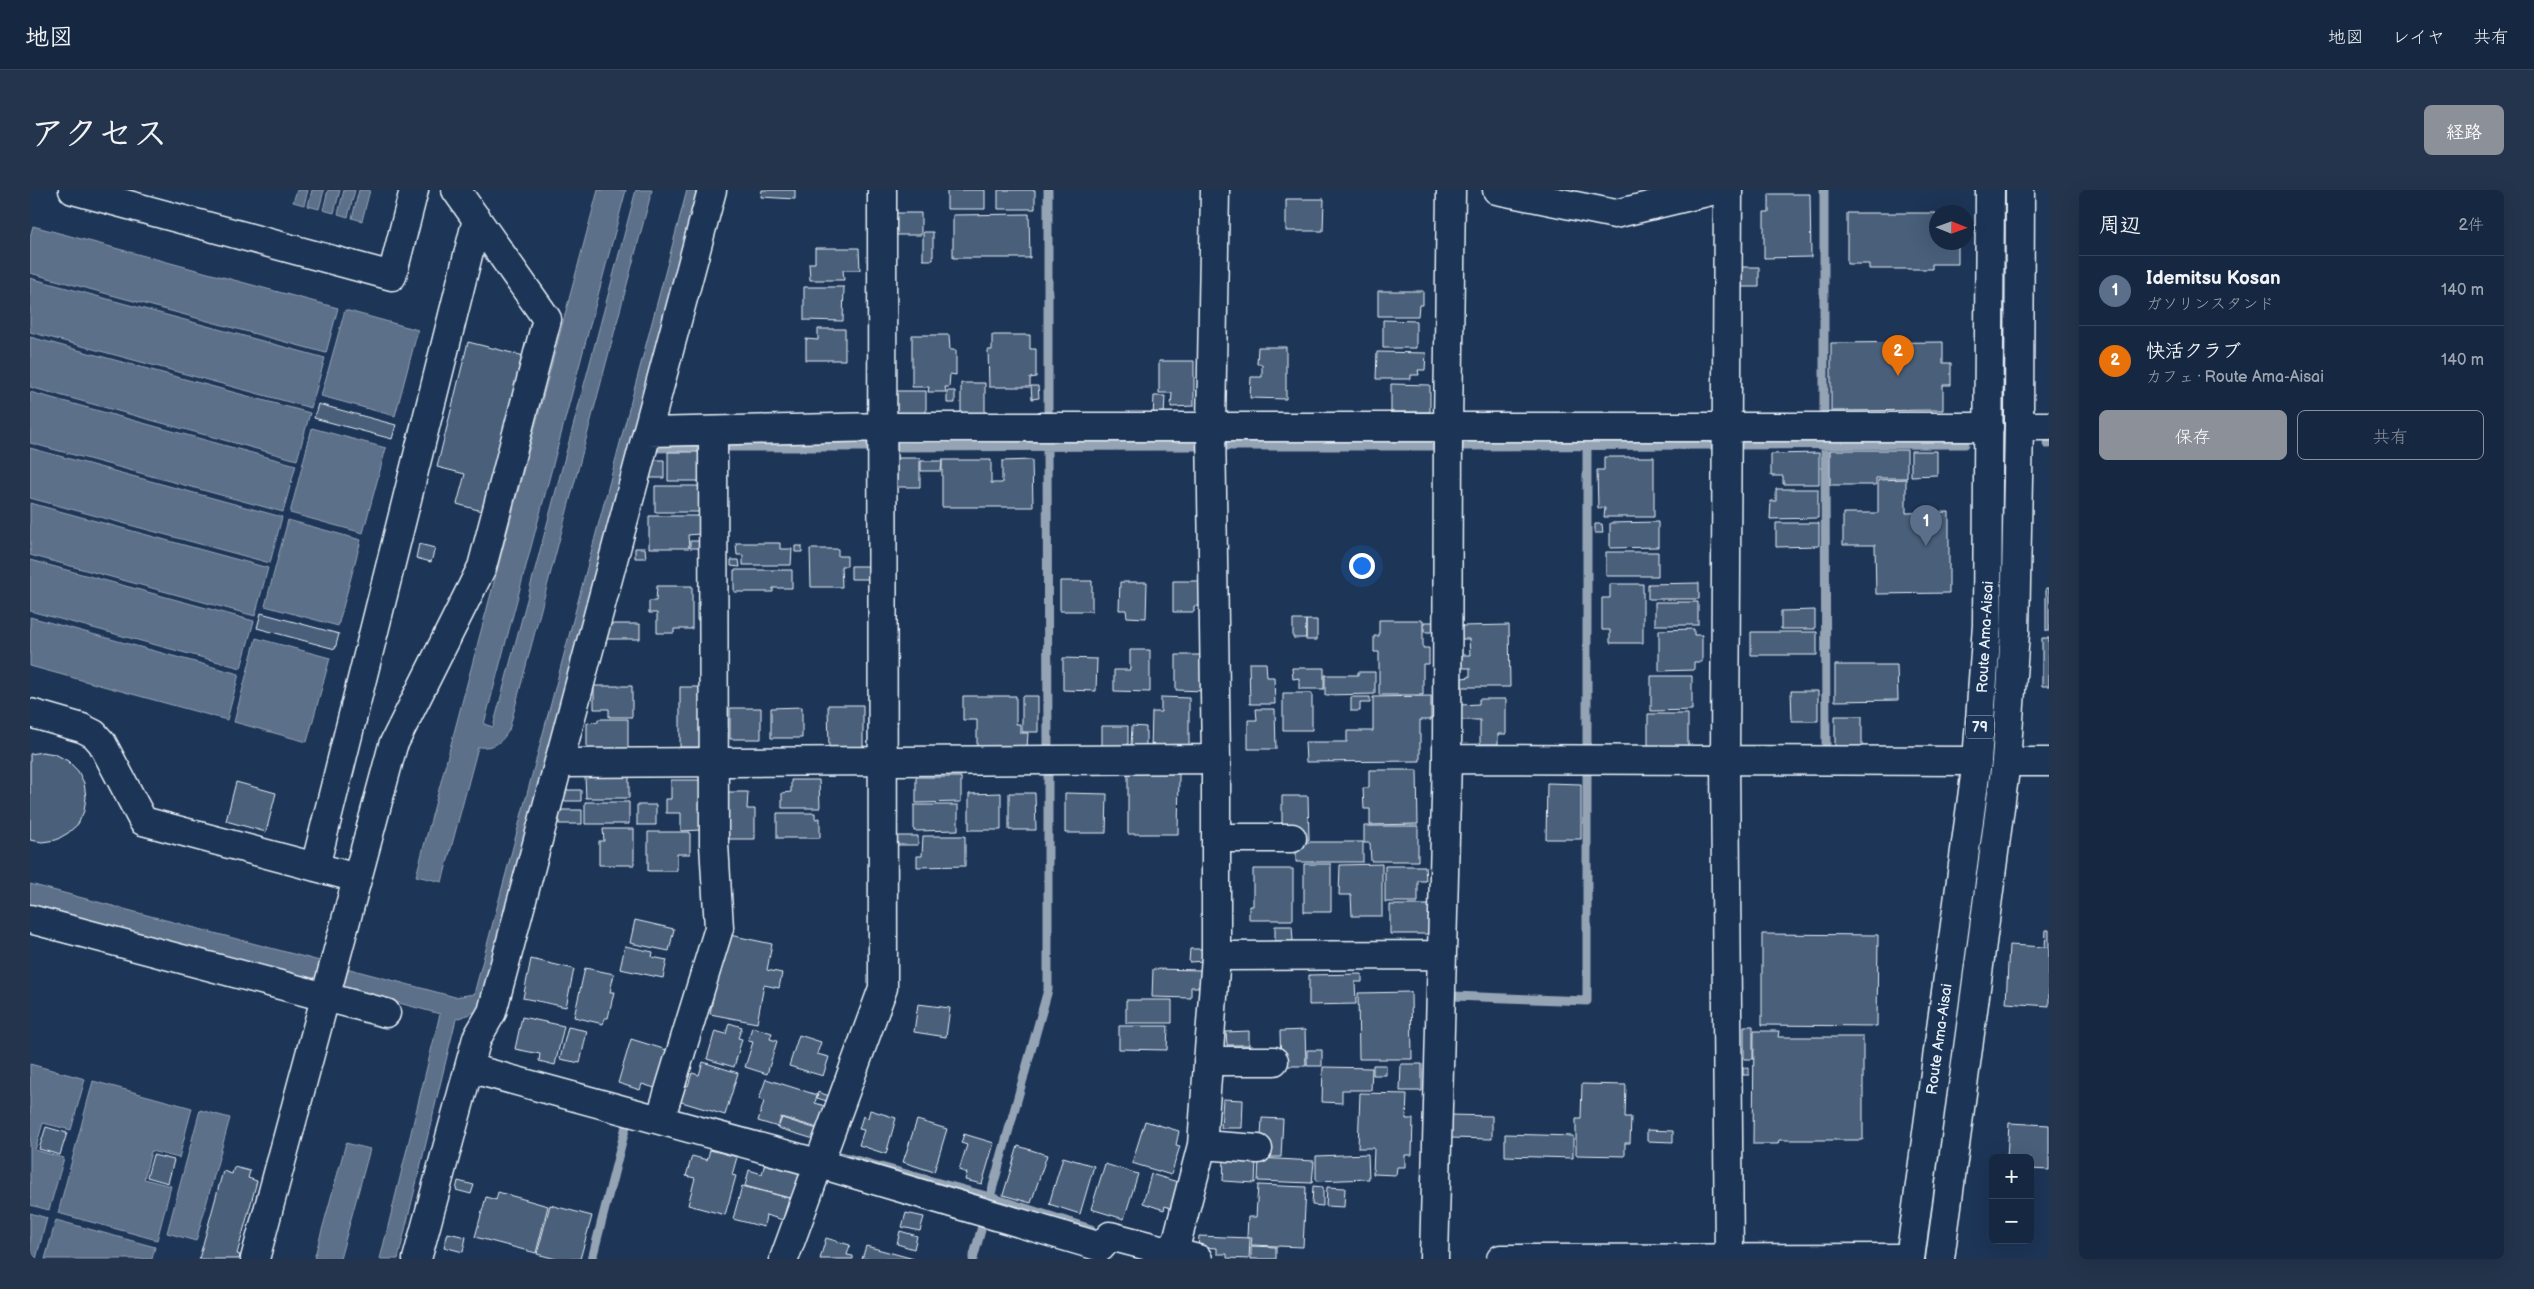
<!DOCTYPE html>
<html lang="ja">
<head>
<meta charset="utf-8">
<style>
  :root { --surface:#162841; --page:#23344c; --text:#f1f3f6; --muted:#9ea6b1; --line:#35445a; --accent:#8c9099 }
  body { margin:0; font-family:"Balsamiq Sans","Klee One",sans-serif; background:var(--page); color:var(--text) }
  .controls { position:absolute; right:15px; bottom:15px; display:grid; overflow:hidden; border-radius:8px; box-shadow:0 5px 20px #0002 }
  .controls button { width:45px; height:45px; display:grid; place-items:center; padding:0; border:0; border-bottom:1px solid var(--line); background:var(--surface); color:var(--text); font:25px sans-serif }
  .compass { position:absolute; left:1899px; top:15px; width:45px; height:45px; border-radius:50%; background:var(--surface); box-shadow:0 5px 20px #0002; rotate:91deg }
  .you { position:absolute; left:1331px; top:375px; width:18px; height:18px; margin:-12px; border:4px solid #fff; border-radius:50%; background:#1a73e8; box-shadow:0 0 0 8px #1a73e833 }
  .badge { display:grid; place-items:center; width:32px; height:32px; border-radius:50%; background:var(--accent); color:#fff; font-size:16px; font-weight:700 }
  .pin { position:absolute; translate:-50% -41px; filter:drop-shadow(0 1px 2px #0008) }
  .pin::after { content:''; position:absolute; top:26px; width:18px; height:15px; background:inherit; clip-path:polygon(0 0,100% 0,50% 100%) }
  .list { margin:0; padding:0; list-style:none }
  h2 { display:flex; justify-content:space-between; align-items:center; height:65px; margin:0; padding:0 20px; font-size:21px }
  h2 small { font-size:16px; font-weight:400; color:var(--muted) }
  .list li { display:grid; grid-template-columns:32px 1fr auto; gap:15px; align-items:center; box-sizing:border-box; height:70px; padding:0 20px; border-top:1px solid var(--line) }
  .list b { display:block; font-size:19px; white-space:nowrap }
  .list p { margin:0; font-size:16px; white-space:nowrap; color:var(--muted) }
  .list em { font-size:16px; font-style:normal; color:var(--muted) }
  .actions { display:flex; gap:10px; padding:15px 20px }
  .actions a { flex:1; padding:11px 0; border:1px solid var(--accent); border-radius:8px; text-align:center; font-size:18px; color:var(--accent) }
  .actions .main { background:var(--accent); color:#fff }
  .map { position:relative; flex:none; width:2019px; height:1069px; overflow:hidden; border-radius:8px }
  header { display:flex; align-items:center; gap:30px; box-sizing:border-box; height:70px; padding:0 25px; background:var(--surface); border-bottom:1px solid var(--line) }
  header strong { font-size:24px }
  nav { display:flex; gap:28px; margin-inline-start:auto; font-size:18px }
  .intro { display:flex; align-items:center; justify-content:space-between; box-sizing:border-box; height:120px; padding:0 30px }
  h1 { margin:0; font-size:35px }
  .button { padding:12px 22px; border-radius:8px; background:var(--accent); color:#fff; font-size:18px; font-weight:700 }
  main { display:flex; gap:30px; padding:0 30px }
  aside { flex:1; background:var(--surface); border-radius:8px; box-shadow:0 5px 20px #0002 }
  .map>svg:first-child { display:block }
  .water { fill:#5d7089; stroke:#95a4b5 }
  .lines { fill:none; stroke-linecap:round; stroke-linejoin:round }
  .stream { stroke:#95a4b5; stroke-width:9 }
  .building { fill:#495e7a; stroke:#e8f1f8 }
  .minor-casing { stroke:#e8f1f8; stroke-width:31 }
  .major-casing { stroke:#e8f1f8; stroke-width:31 }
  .minor { stroke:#1d3557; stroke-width:28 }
  .major { stroke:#1d3557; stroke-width:28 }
  .labels { text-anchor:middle; stroke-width:5; stroke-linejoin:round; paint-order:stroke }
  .shield { fill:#1d3557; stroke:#abb9c8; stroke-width:1 }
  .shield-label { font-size:14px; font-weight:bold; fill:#e8f1f8 }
  .street-label { font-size:15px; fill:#e8f1f8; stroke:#1d3557 }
</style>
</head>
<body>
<header>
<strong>地図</strong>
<nav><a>地図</a><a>レイヤ</a><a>共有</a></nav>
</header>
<div class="intro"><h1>アクセス</h1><a class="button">経路</a></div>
<main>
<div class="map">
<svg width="2019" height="1069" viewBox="0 0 2019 1069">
  <rect width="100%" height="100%" fill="#1d3557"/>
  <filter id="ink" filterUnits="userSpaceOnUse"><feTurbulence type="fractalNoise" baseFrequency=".02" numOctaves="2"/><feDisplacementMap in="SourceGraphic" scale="10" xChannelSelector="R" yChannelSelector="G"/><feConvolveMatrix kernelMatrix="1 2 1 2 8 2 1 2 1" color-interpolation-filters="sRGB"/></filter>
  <g filter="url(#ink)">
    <path class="water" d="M267,0H278L274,15L263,12Z
      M282,0H294L289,19L278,16Z
      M298,0H310L304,23L293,20Z
      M314,0H325L318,27L308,24Z
      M329,0H340L332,31L322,28Z
      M568,0H596L454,534L463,537L606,0H622L479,540C471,554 463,558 448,557L412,692L386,686Z
      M657,0H671L453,819L426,829L368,1069H350L410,824L0,714V694L425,807L444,804Z
      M3,36L308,118L296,163L0,83V47Z
      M0,88L295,168L281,218L0,142Z
      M315,120L388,140L365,226L291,206Z
      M0,147L280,223L267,270L0,197Z
      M0,202L266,275L253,322L0,253Z
      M282,238L356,258L333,343L260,323Z
      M0,258L252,327L240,373L0,308Z
      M0,313L238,378L225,426L0,365Z
      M258,330L331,350L308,436L235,416Z
      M0,370L224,431L211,478L0,421Z
      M0,427L209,484L197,530L0,476Z
      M226,448L300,468L277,552L204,532Z
      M0,874L55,889L41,940L13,933L5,960L34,968L19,1020L0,1015Z
      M63,891L162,918L149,968L121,961L114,989L141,996L127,1050L28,1023Z
      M170,920L200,928L166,1051L137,1043Z
      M316,953L340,959L310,1069H284Z
      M0,1023L17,1028L6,1069H0Z
      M26,1030L125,1057L122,1069H15Z"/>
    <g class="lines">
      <path class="stream" d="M1794,222V0
        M1018,223V0
        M2017,254H2019
        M1557,255V560
        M1708,255L1935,254
        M1795,255L1796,558
        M1193,256H1407
        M1429,256L1685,255
        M690,257H841
        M861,257L1174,256
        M1017,257L1018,560
        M626,258L677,257
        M1424,806L1557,811V583
        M811,966L960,1007L1061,1039
        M960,1007L1018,800V582
        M562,1069L596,936
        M943,1069L953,1033"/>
    </g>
    <path class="building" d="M732,0H765V9L731,7Z
      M917,0H955V19H917Z
      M968,0H1005V19H968Z
      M1739,4H1780L1781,67L1734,68V22H1739Z
      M1256,9H1294L1293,41H1256Z
      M863,23H891V45H863Z
      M1817,23H1906V52H1928V74H1902V79H1839V74H1817Z
      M999,24L1000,68H923V25Z
      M893,42H903V70H893Z
      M785,58H829L830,80H813L814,90H780L779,73H785Z
      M1708,77H1729V97H1708Z
      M774,97H814L813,131L774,130Z
      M1348,101H1393V115H1389L1388,126H1348Z
      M1353,130L1386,131V158H1353Z
      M788,139H815V170H776V149L788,150Z
      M882,145H919L920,160H926V185L920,184L919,197H915L916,202H898L899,197H882Z
      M962,145H1000V159H1006V187L1000,188V197H959L958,160H962Z
      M438,152L494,166L455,322L427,314L435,284L407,277Z
      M1913,152V173H1921V195H1913V220L1801,221V153Z
      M1228,157H1256V209L1220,208L1221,187H1232V174H1227Z
      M1347,162L1396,163L1395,180H1388L1389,185H1381V189H1346Z
      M1129,171H1164V216L1141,217L1142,203H1129Z
      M931,193H955V226H931Z
      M1361,194L1400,195V222H1361Z
      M1001,196H1008L1009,208L1002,209Z
      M863,201H896V226H863Z
      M917,201H925V213H917Z
      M1124,206H1135L1134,226L1123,227Z
      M288,214L366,235L362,249L284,228Z
      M1800,260H1877V288H1846V295H1800Z
      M1881,261H1907V285L1881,286Z
      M638,262H676V291H638Z
      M1789,263V294H1753V286H1741V264Z
      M1574,267H1624V327H1574L1575,318H1568L1567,280H1574Z
      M863,268H890V297H863Z
      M619,270H634V288H619Z
      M912,270H961V293H972V271L1002,270L1003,317H912Z
      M891,271H912L911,281H891Z
      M1876,289V323L1919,322V403L1846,404L1845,355H1813V323H1848V290Z
      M625,296H671V322H625Z
      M1746,299H1788V328L1740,329L1741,311H1746Z
      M619,326H673V336H669V344L658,345L659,358H619Z
      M1628,332V357L1580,358V333Z
      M1746,333H1789V356L1746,357Z
      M1565,334H1572L1573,343H1565Z
      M660,351H669V358H660Z
      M706,353H750V359H762L761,375H713V365H707Z
      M389,354L405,358L401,372L386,368Z
      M765,356H772V362H765Z
      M605,358H615L616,368H605Z
      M780,359H808V366H817V376H811L812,397H781Z
      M1576,362H1628V386H1576Z
      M701,370H709L710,377L701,376Z
      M821,376H839V389H821Z
      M704,380H762V398H743V402H704Z
      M1030,391H1062V421H1030Z
      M1143,391H1171V416H1164V422H1143Z
      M1090,392H1117L1116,428L1097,427L1096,420H1089Z
      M1669,393V409H1618V394Z
      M1580,394H1613V453H1580V440H1572V408H1580Z
      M627,396H662V439H644V443H627V423H619V411H626Z
      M2016,398H2019V441H2016Z
      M667,412H674V430H667Z
      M1625,412H1668V435H1625Z
      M1785,420V439H1751V421Z
      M231,423L309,444L305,459L227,438Z
      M1263,430H1276V448H1263Z
      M1276,430H1287V450H1276Z
      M1349,430H1393V458H1399V474H1393V505H1349V462H1344V446H1349Z
      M1394,432H1404V442H1394Z
      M577,434H610V449H577Z
      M1479,435L1480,497H1432V488L1440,487V478H1431V465H1440L1439,449H1432L1431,436Z
      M1664,439V445H1672V472H1664V480L1629,481V440Z
      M1721,442H1787V465H1721Z
      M2012,448H2019V496H2012Z
      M1100,460H1120V502L1084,501V480H1100Z
      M1146,465H1176L1175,501L1146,500Z
      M1033,468L1067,469L1066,501L1033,500Z
      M1219,473H1236L1237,487H1244L1245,514H1220Z
      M1805,475H1867L1868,510L1805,511Z
      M1262,478H1294V499H1269V488L1263,489Z
      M1328,482H1345V504L1295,505V485H1328Z
      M1621,486H1662V520L1621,521Z
      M564,496H602V527H579V519H564Z
      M650,497H674V557H650Z
      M1761,501H1788V531H1762Z
      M1253,503H1282V540H1253Z
      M933,506H986V534H990V543H998L997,558L947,559V530H933Z
      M992,506H1008V542H992Z
      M1401,506V530H1390V571L1276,572L1275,552H1317V541H1343V507Z
      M1131,507L1159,508V559H1121L1122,522H1131Z
      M1321,507H1340V513H1330V521H1321Z
      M1449,509H1476V544H1468V554H1450V530H1431V515L1449,514Z
      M798,515H833V558H799Z
      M772,517V548H741V518Z
      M700,518H731V549H700Z
      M1226,519H1245L1246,559H1218V530H1227Z
      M1618,524H1658V557H1618Z
      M1805,526H1832V559H1805Z
      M568,529H598V560H557V533L568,532Z
      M1072,536H1098V558H1072Z
      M1102,536L1116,537V556L1101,555Z
      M12,562L25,564L38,571L48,581L54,593L56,607L54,621L48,634L38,643L26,650L12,652L0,650V564Z
      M1339,580H1387L1388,634L1340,635V619H1334L1333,598H1339Z
      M1098,583L1149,584L1148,644H1098Z
      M555,587H599V608H556Z
      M886,587H931V612L886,613Z
      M641,590H674L671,640L651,641V623H636V609H641Z
      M761,590H789L790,618H752V603L761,602Z
      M206,592L246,603L236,642L196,631Z
      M1517,593L1551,594V649H1516Z
      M534,600H551V611H534Z
      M698,602H718L717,619H725V649H698Z
      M971,603V640H939V604Z
      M979,603H1005L1006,640H979Z
      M1035,603L1077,604L1076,643H1035Z
      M1252,606H1278L1279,650H1266L1252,638Z
      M555,612H599V634H555Z
      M607,615H626V635H607Z
      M884,615H928V640L884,641Z
      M529,620H552V634H529Z
      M747,623H785V629L790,628V648H747Z
      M1334,636H1388V671H1341L1340,653H1334Z
      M573,639H604V675H569V651H574Z
      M618,642H660V664H647V681H618Z
      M866,646H888V655H867Z
      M893,646H935V676L887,677V666H892Z
      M1266,652H1333V672H1266Z
      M1274,674H1301V722H1274Z
      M1352,674V726H1322L1321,705H1309L1310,675Z
      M1355,676H1395L1396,691H1388V712H1355Z
      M1223,679H1263V730H1219V716H1223Z
      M1360,715H1402V744H1360Z
      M605,730L644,739L639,761L600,753Z
      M1245,736H1262L1263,751H1245Z
      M2016,740H2019V816L1976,813L1979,755L2015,757Z
      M695,744L742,754L737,780L752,783L749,798L734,795L727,833L680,824Z
      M1732,744L1848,745L1847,836L1732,835Z
      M595,756L623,762L622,767L637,770L633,788L590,779Z
      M1160,759H1176L1175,771L1159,772Z
      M501,769L544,779L536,817L493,808Z
      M555,778L584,784L580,802H584L578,828H575L573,834L544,827Z
      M1123,779L1171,780L1170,797H1161V808L1122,807Z
      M1332,784V792H1325L1326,814L1279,815V785Z
      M1381,802L1382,869H1329L1328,803Z
      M1096,810H1142V833H1096Z
      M888,814L920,818L916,847L884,842Z
      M492,827L534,836L525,875L509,871L510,864L485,859Z
      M699,833L712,837L708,848L712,849L704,877L677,869L685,841L696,844Z
      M1089,836H1138L1137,860L1089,859Z
      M1714,836H1723V869H1714Z
      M538,837L557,841L550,873L530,869Z
      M722,837L742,843L740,849L747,851L737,884L715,877L723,852L718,851Z
      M1275,840L1276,876H1251L1250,841Z
      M1219,841V855H1197L1196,842Z
      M1724,841H1749L1748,847H1833V950H1749L1748,954H1723Z
      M769,845L791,852L787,864L799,867L793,886L759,876Z
      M601,849L640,861L628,899L612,894L610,900L588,893Z
      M1277,860H1292V876H1277Z
      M673,872L708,883L695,925L645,910L650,894L658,896L662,883L669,885Z
      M1371,874H1392V901H1370Z
      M1343,875H1356V885H1343Z
      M1293,877L1342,878L1341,900H1312V913L1292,912Z
      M1713,878H1719V885H1713Z
      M736,889L787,905L785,913L795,916L788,938L751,927L748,937L728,931L734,911L729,909Z
      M1552,894L1596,895L1595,927H1601L1600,953H1595V966L1546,965V929H1551Z
      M788,902L802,907L800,912L787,908Z
      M1330,903L1377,904L1376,929H1383L1382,965H1375V977H1367L1366,985L1343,984L1344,958H1328Z
      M1193,909L1213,910L1212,938H1191Z
      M840,920L866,928L856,964L829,955L834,940L829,939L833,926L838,928Z
      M1420,925L1462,926V949L1420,948Z
      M752,928L790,940L787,950L748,938Z
      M1232,928L1253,929L1251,967H1230Z
      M887,930L917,939L904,982L873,972Z
      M1115,931L1149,941L1146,955L1150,956L1141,985L1102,973Z
      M1979,933L2019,935V980L2000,979V968H1977Z
      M16,937L37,943L30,965L9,959Z
      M1617,940L1643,941V952L1617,951Z
      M934,944L964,953L952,994L935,990L937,983L929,980L937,955L931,953Z
      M1475,944L1543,946V968L1475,966Z
      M988,956L1017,965L1001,1013L973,1005Z
      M680,960L707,967L702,985L706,986L695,1025L658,1015L665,988L656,986L662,966L677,970Z
      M1338,964L1339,989L1286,991V966Z
      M123,965L144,970L138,993L117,987Z
      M1033,967L1064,976L1050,1024L1019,1014Z
      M1229,968L1284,971L1282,993L1228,991Z
      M1194,969L1226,970L1225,993L1193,991Z
      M735,973L770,982L763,1009L715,996L719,980L732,984Z
      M1075,974L1108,984L1094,1029L1061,1019Z
      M204,977L220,981L218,988L227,991L207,1064L210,1065L209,1069H169L193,981L202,984Z
      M1121,984L1151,993L1143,1019L1135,1016L1134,1020L1113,1013Z
      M428,991L444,995L441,1004L426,1000Z
      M1228,995L1276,997L1273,1057L1221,1055L1222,1047H1217L1218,1027H1226Z
      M712,996L759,1008L753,1030L736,1025L734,1037L703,1029Z
      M1283,996L1293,997V1016L1282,1015Z
      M1297,997L1315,998L1314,1017L1296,1016Z
      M468,1002L518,1016L506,1063L445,1047L456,1007L466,1010Z
      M520,1015L562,1026L550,1069H526L507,1064Z
      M876,1023L894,1027L890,1041L872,1037Z
      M870,1041L887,1046L884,1059L867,1054Z
      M418,1043L436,1047L433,1062L414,1057Z
      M1169,1046L1220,1048L1219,1069L1197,1068V1064H1187V1058L1168,1057Z
      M796,1048L820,1055L817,1065L823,1066V1069H790Z
      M836,1056L884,1069H832Z
      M1221,1056L1246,1057V1069H1221Z"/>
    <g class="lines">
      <g class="minor-casing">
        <path id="minor" d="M43,0L362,86L384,0
          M1467,0L1585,24L1686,0
          M1698,0L1695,569L1699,1069
          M1989,236H2019
          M617,242L850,237H1959
          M0,523L52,538L64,544L72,553L113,631L327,688
          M1417,569L1947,571
          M1976,572H2019
          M529,573L1186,569
          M1186,648H1262
          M285,677L447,29
          M0,729L356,823
          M1186,766L1412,765
          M1178,871H1244
          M439,878L787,973L1071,1057L1080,1046L1168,1069
          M630,930L689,738L684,654L683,241
          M1172,955L1228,959
          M1144,1062L1172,955L1186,766V569L1181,236L1185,0
          M225,1069L363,555L452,377L517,129L426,0
          M387,1069L447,848L462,822L682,0
          M754,1069L853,798L852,0
          M1404,1069L1417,569L1418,237L1421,0
          M1471,1069L1880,1068"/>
      </g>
      <g class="major-casing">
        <path id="major" d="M1880,1069L1947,571L1957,435L1960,0
          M1910,1069L1976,572L1985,443L1989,236L1990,0"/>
      </g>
      <use href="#minor" class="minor"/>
      <use href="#major" class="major"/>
    </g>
  </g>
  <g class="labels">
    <rect class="shield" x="1936" y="525.5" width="28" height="23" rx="4"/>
    <g class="shield-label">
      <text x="1950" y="542">79</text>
    </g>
    <g class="street-label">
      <text transform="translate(1955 447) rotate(-87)" y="5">Route Ama-Aisai</text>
      <text transform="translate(1909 849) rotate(-82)" y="5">Route Ama-Aisai</text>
    </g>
  </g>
</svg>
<div class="controls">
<button>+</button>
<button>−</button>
</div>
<svg class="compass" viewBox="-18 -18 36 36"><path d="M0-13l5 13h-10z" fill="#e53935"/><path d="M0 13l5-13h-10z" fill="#9ea6b1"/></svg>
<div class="you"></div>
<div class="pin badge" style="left:1896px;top:356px;background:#5c6f8a">1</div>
<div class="pin badge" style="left:1868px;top:186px;background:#e8710a">2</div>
</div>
<aside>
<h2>周辺<small>2件</small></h2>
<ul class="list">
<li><span class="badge" style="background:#5c6f8a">1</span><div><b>Idemitsu Kosan</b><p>ガソリンスタンド</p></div><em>140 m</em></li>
<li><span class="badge" style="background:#e8710a">2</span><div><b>快活クラブ</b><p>カフェ · Route Ama-Aisai</p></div><em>140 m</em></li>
</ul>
<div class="actions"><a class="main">保存</a><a>共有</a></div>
</aside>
</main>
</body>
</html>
